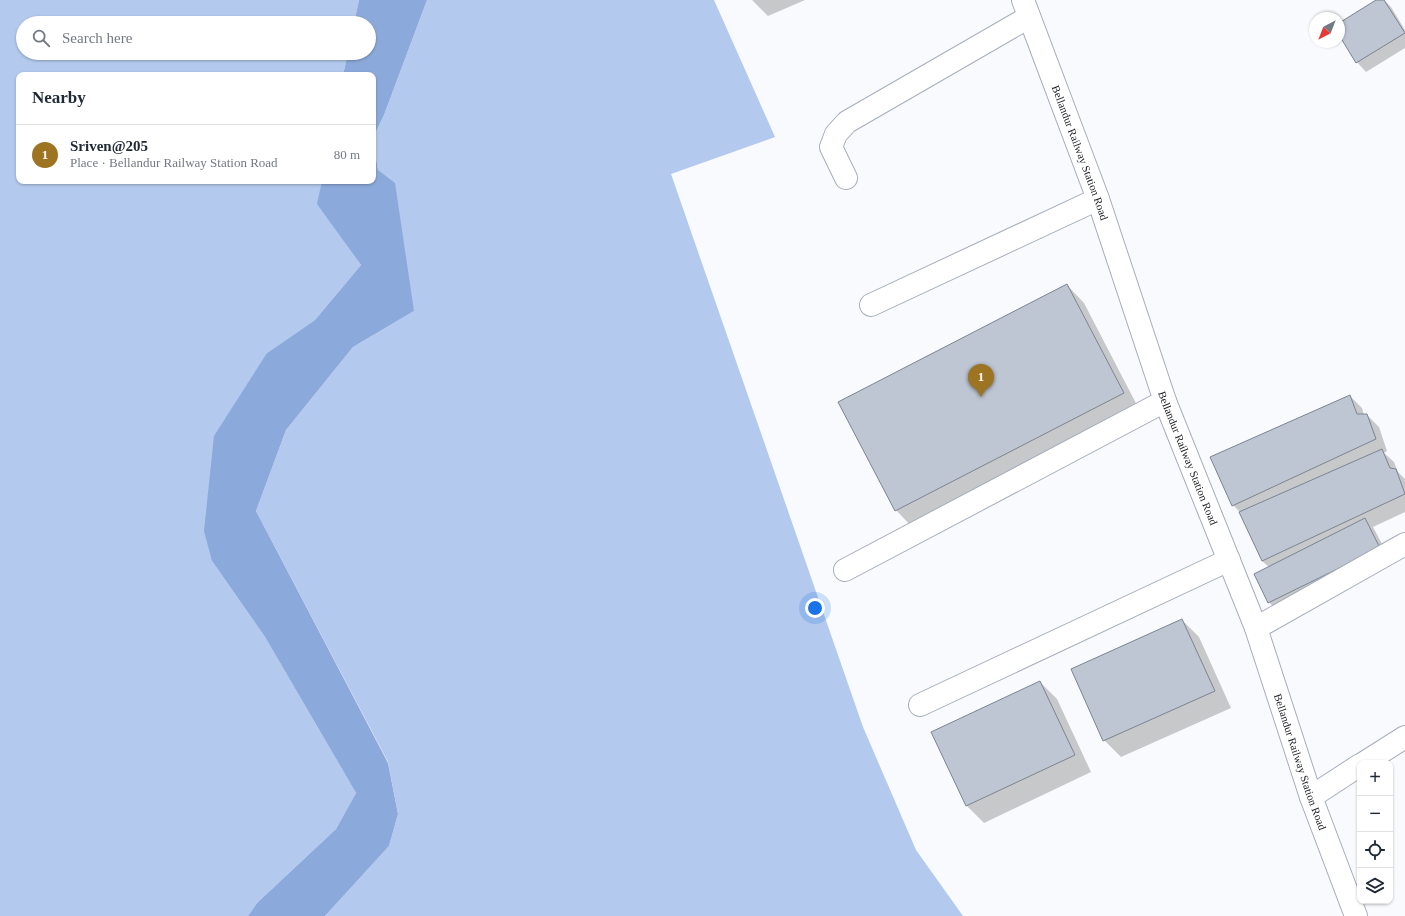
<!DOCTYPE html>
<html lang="en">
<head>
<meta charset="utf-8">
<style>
  :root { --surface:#fff; --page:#f6f6f7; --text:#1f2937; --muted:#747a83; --line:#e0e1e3; --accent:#9d7422 }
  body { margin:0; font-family:Georgia,serif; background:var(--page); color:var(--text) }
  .controls { position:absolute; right:12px; bottom:12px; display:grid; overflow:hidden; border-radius:8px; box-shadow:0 1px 3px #0004 }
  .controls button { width:36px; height:36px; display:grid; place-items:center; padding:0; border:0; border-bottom:1px solid var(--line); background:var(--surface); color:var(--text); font:20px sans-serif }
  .compass { position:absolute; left:1309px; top:12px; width:36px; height:36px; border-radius:50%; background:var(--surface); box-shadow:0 1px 3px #0004; rotate:222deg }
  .you { position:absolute; left:815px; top:608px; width:14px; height:14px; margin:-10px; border:3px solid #fff; border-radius:50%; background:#1a73e8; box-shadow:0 0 0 6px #1a73e833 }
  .badge { display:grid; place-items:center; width:26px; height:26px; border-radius:50%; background:var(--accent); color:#fff; font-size:13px; font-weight:700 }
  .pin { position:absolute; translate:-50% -33px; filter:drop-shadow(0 1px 2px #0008) }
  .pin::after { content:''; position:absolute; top:21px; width:14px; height:12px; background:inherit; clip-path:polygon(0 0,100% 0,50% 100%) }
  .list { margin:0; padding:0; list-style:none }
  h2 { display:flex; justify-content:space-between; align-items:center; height:52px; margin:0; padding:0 16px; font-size:17px }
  h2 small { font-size:13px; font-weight:400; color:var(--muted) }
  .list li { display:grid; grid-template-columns:26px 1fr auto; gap:12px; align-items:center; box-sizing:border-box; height:60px; padding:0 16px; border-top:1px solid var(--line) }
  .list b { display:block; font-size:15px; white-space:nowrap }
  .list p { margin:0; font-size:13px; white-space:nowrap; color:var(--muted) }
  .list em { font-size:13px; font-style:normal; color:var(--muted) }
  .icon { flex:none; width:22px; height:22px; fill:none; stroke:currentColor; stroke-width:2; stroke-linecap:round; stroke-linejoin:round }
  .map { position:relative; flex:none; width:1405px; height:916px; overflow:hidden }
  .search { position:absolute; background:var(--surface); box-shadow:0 1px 3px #0004; left:16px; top:16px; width:360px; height:44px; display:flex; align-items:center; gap:10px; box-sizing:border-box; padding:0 14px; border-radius:22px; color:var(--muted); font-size:15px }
  .panel { position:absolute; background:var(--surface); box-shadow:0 1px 3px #0004; left:16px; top:72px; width:360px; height:112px; border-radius:8px }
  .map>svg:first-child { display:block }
  .green { fill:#b3c9ed }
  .water { fill:#8ba9da }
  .shadow { fill:#0003 }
  .building { fill:#bec6d3; stroke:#7c8490 }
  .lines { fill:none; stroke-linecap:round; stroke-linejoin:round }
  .minor-casing { stroke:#a6aebb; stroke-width:24 }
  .minor { stroke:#fff; stroke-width:22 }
  .labels { text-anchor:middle; stroke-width:3; stroke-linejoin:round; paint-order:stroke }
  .street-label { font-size:11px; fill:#191c21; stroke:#fff }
</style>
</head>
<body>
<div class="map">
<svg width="1405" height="916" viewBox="0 0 1405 916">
  <rect width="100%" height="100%" fill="#f8fafd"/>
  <path class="green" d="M0,0H359L354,23H23V53H348L343,75H19V181H322L318,204L361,265L315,320L267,353L212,561L265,637L356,793L336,829L257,903L248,916H0Z
    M427,0H714L775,137L671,174L863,727L916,850L963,916H325L389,846L398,814L388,762L256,511L286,430L353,347L414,311L378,170L373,138L384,115Z"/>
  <path class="water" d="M359,0H427L384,115L373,138V75H343L348,53H369V23H354Z
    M373,139L378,170L395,183L414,311L353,347L286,430L256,511L388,763L398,814L389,846L325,916H248L257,903L336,829L356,793L265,637L212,561L204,531L214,436L267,353L315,320L361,265L317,204L322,181H373Z"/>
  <path class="shadow" d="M752,0H805L768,16Z
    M1378,0H1384L1391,7L1405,30V48L1366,72L1357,62L1339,34V24Z
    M1067,285L1084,303L1140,411L913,528L896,510Z
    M1350,396L1362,408L1364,415H1367L1379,427L1387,451L1384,453L1394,462L1398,472L1405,479V512L1373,527L1389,557L1278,612L1269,602V567L1262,561L1241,513L1233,505Z
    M1182,620L1199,637L1231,708L1121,757L1104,740Z
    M1040,682L1057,699L1091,772L984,823L966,805Z"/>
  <path class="building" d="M1376,0H1384L1405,33L1356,63L1339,35V23Z
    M1067,284L1124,393L895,511L838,402Z
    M1350,395L1357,414H1367L1376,439L1232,506L1210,457Z
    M1382,449L1390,468L1396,469L1405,494L1262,561L1239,512Z
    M1365,518L1380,548L1268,603L1254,574Z
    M1182,619L1215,691L1103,741L1071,669Z
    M1040,681L1075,755L966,806L931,732Z"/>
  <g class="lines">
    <g class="minor-casing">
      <g id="minor">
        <path id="s1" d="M1023,0L1098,199L1165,401L1256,628L1311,797L1356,916"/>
        <path d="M846,178L831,147L836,134L847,122L1029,17"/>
        <path d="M871,305L1098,199"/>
        <path d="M845,570L1165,401"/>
        <path d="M1256,628L1405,544"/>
        <path d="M920,705L1229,560"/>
        <path d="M1364,763L1405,737"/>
        <path d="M1311,797L1360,765"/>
      </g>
    </g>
    <use href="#minor" class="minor"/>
  </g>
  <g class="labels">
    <g class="street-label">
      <text dy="4" stroke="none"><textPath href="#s1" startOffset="163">Bellandur Railway Station Road</textPath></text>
      <text dy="4" stroke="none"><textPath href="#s1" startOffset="487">Bellandur Railway Station Road</textPath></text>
      <text dy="4" stroke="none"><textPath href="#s1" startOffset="811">Bellandur Railway Station Road</textPath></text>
    </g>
  </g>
</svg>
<div class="controls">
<button>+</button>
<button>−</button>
<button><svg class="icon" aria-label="locate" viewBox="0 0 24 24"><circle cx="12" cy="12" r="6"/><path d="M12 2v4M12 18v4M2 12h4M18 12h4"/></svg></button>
<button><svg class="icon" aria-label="layers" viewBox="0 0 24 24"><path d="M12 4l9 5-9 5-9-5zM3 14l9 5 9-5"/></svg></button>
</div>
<svg class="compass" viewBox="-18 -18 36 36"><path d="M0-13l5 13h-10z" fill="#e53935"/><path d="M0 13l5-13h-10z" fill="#747a83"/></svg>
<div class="you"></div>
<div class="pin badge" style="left:981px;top:397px">1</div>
<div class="search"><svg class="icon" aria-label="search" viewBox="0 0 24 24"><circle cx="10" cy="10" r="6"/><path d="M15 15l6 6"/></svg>Search here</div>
<section class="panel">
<h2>Nearby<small></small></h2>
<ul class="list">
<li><span class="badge">1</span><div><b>Sriven@205</b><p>Place · Bellandur Railway Station Road</p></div><em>80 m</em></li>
</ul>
</section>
</div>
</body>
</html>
